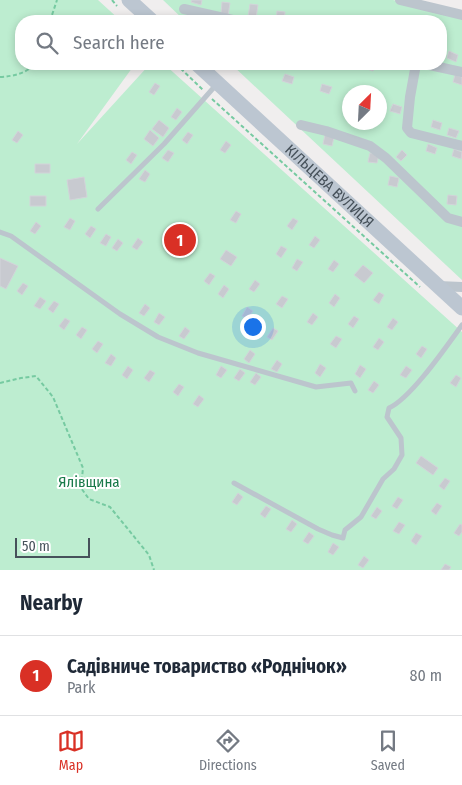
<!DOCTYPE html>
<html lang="en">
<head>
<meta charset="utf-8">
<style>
  :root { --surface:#fff; --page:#f2f2f3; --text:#1f2937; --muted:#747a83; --line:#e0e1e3; --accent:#d93025 }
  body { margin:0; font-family:"Fira Sans Condensed",sans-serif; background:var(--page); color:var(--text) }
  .compass { position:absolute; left:342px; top:85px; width:45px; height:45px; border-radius:50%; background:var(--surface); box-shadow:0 2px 8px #0003; rotate:24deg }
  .scale { position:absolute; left:15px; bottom:12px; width:75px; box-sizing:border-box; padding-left:5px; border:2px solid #46515a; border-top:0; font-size:14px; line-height:18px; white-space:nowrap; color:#46515a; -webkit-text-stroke:4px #fff; paint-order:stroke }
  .you { position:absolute; left:252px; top:326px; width:18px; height:18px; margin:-12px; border:4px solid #fff; border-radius:50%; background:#1a73e8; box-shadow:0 0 0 8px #1a73e833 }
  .badge { display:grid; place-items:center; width:32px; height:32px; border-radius:50%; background:var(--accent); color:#fff; font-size:16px; font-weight:700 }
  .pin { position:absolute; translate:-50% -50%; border:2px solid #fff; box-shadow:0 1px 5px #0006 }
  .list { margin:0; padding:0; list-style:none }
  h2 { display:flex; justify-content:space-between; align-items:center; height:65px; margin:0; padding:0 20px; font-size:21px }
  h2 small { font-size:16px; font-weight:400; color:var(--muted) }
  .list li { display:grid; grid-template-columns:32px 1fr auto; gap:15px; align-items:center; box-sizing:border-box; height:80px; padding:0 20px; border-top:1px solid var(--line) }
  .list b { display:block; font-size:19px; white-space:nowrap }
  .list p { margin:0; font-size:16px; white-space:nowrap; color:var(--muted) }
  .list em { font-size:16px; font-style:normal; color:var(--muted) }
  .icon { flex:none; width:28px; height:28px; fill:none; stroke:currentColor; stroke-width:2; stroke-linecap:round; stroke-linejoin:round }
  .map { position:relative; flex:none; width:462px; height:570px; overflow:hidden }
  .search { position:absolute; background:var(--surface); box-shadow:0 2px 8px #0003; left:15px; right:15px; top:15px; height:55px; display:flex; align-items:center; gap:12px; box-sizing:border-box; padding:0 18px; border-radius:20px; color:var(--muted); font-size:19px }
  .sheet { height:145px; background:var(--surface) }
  nav { display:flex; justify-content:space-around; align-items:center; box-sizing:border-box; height:70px; border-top:1px solid var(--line); background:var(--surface); font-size:14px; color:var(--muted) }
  nav a { display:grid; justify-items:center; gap:2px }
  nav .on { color:var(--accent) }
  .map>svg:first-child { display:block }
  .green { fill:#bdedd0; fill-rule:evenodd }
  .building { fill:#c8cad0; stroke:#d2d4d9 }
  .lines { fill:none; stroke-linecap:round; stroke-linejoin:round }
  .path { stroke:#76caa1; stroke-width:2; stroke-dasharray:4 2.5; stroke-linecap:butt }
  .service { stroke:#bcc5cd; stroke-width:5 }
  .minor { stroke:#bcc5cd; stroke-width:10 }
  .secondary { stroke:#bcc6d1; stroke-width:15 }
  .labels { text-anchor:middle; stroke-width:4; stroke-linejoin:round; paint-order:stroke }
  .street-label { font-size:15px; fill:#46515a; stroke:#fff }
  .park-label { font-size:15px; fill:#197a4a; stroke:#fff }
</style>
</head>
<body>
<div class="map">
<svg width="462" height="570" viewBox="0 0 462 570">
  <rect width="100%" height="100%" fill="#f0eeee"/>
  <path class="green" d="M0,0H98L121,21H21V64H135L77,144L150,64H164L462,332V570H0Z
    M163,0H393L462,16V280L231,64H441V21H185ZM350,92H380V122H350Z"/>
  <path class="building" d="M192,0H202L201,5L191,2Z
    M222,2L230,3L228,16L221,14Z
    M250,4L258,5L256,18L248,17Z
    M277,11L285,12L284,21H276Z
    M449,51L458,55L456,62L447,58Z
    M366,64H376L373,71L364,68Z
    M285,74L294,77L292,84L282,81Z
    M455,75L462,77V85L453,82Z
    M155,83L160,86L154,95L149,92Z
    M322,84L332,87L329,94L320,91Z
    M393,104L402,107L400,114L390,111Z
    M177,108L182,112L176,120L171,117Z
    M159,120L169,128L163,137L152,129Z
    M433,120L442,123L440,130L431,127Z
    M449,128L459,131L456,138L447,135Z
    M150,130L159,138L153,146L144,139Z
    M18,131L23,135L17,143L12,140Z
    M188,132L193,135L187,144L182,140Z
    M325,135L334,137L332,146L323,144Z
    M226,141L231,145L225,153L220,150Z
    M428,144L437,148L435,154L426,151Z
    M454,149L462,152L461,159L452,156Z
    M168,150L174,153L168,162L162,158Z
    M402,150L407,155L401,161L396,157Z
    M132,152L137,155L131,164L126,160Z
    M370,153L379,154L377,163L368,162Z
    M35,164H50V173H35Z
    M145,170L150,174L145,182L139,179Z
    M390,176L399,178L397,187L388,185Z
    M84,177L87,197L70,200L67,180Z
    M448,195L457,196L456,205L447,204Z
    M30,196H46V206H30Z
    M236,211L241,214L236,223L230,220Z
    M70,218L75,221L70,230L64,227Z
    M293,218L298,221L292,230L287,226Z
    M36,222L41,226L35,234L30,231Z
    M91,226L96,229L90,238L85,234Z
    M106,234L111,237L106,246L100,243Z
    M180,235L185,238L179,247L174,244Z
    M315,236L320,240L314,248L309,245Z
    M138,238L143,242L137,250L132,247Z
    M118,239L123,243L117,251L112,248Z
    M281,246L287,249L281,258L276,254Z
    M226,250L237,257L231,266L220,259Z
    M0,258L18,266L6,289L0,286Z
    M297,259L303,262L297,271L292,268Z
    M334,260L339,264L333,272L328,269Z
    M363,265L373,273L364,283L354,275Z
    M210,273L215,276L209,285L204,281Z
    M255,280L260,284L254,292L249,289Z
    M23,283L28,286L22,295L17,291Z
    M224,285L229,289L223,298L218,294Z
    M379,292L384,295L379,304L373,300Z
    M335,294L340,298L334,307L329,303Z
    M282,296L288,299L282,308L276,304Z
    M40,297L46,301L40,309L34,306Z
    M54,301L59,304L53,313L48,309Z
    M145,304L150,308L144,316L139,313Z
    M247,307L253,311L247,319L242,316Z
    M159,313L165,317L159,325L154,322Z
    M313,313L318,317L312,325L307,322Z
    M354,316L359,319L353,328L348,324Z
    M65,318L70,321L64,330L59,326Z
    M393,318L398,322L392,330L387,327Z
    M82,327L87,330L81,339L76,335Z
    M185,327L190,331L184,339L179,336Z
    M273,328L278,331L272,340L267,337Z
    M336,336L342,339L336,348L330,344Z
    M379,338L384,342L378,350L373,347Z
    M98,341L103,344L97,353L92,349Z
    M422,346L427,349L421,358L416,354Z
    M250,350L255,354L249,363L244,359Z
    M111,354L116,358L111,366L105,363Z
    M277,360L282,364L277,372L271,369Z
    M320,364L326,368L320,377L315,373Z
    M360,365L366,369L360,378L355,374Z
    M128,366L133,370L127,379L122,375Z
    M221,366L227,370L221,378L216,375Z
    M406,366L412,370L406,378L400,375Z
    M240,369L245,373L239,381L234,378Z
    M150,370L155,373L149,382L144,378Z
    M256,373L261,377L255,385L250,382Z
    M456,375L461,378L456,387L450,383Z
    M374,381L379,385L373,393L368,390Z
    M179,384L184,387L178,396L173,392Z
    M199,395L204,399L198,407L193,404Z
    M421,456L438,468L433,475L416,463Z
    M445,478L450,481L444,490L439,486Z
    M238,493L243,497L237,505L232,502Z
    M398,497L403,500L397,509L392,506Z
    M437,503L442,506L436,515L431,511Z
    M266,506L271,509L265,518L260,514Z
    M377,507L382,511L376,519L371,516Z
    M292,520L297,524L291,532L286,529Z
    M399,522L405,525L399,534L393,531Z
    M460,524L462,525V532L459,536L454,533Z
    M309,532L314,536L308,544L303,541Z
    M416,533L422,536L416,545L411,541Z
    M333,543L339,547L333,555L328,552Z
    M364,556L369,560L363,568L358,565Z
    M445,564L451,567L449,570H441Z"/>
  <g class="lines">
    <path class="path" d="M112,0L117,6
      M163,16L169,21
      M50,21L57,0
      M176,64L203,90
      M0,77C14,76 25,74 35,64
      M212,99L420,287
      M0,383L21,378L36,376L53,397L83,468L81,488L89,499L110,507L149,555L154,570"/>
    <path class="service" d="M98,209L164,144L216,85
      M0,232L11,236L120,314L158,337L198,353L316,387L351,383L355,391
      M234,483L318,529L332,535L343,538L345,530L361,517L383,479L394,469L402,455L401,438L387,417L389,408C411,398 446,347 462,325"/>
    <path class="minor" d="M400,0L462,15
      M184,9L237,21
      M416,64L410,97L407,128L411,133L462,146
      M425,64L462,72
      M301,125L326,131L370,146L386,158L448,218L462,222
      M438,286L462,287"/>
    <g class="secondary">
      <path d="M129,0L152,21"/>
      <path id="s1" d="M197,64L462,308"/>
    </g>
  </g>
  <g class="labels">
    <g class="street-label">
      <text dy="5" stroke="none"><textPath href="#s1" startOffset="180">КІЛЬЦЕВА ВУЛИЦЯ</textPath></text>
    </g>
    <g class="park-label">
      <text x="89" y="487">Ялівщина</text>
    </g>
  </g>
</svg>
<svg class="compass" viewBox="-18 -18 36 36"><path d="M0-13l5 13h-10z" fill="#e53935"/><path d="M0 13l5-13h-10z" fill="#747a83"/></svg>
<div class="scale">50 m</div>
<div class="you"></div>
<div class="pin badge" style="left:180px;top:240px">1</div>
<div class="search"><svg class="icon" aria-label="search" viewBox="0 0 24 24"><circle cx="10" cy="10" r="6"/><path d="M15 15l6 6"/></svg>Search here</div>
</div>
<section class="sheet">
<h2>Nearby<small></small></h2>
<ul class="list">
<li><span class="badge">1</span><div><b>Садівниче товариство «Роднічок»</b><p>Park</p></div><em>80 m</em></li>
</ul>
</section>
<nav>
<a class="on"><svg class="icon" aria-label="map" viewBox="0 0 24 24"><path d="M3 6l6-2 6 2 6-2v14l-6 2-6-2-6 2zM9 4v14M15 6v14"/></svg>Map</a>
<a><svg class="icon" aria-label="directions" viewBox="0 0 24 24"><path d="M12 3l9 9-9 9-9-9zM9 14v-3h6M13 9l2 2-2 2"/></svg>Directions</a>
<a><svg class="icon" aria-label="saved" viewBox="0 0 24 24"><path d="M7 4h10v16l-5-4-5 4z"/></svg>Saved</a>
</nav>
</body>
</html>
